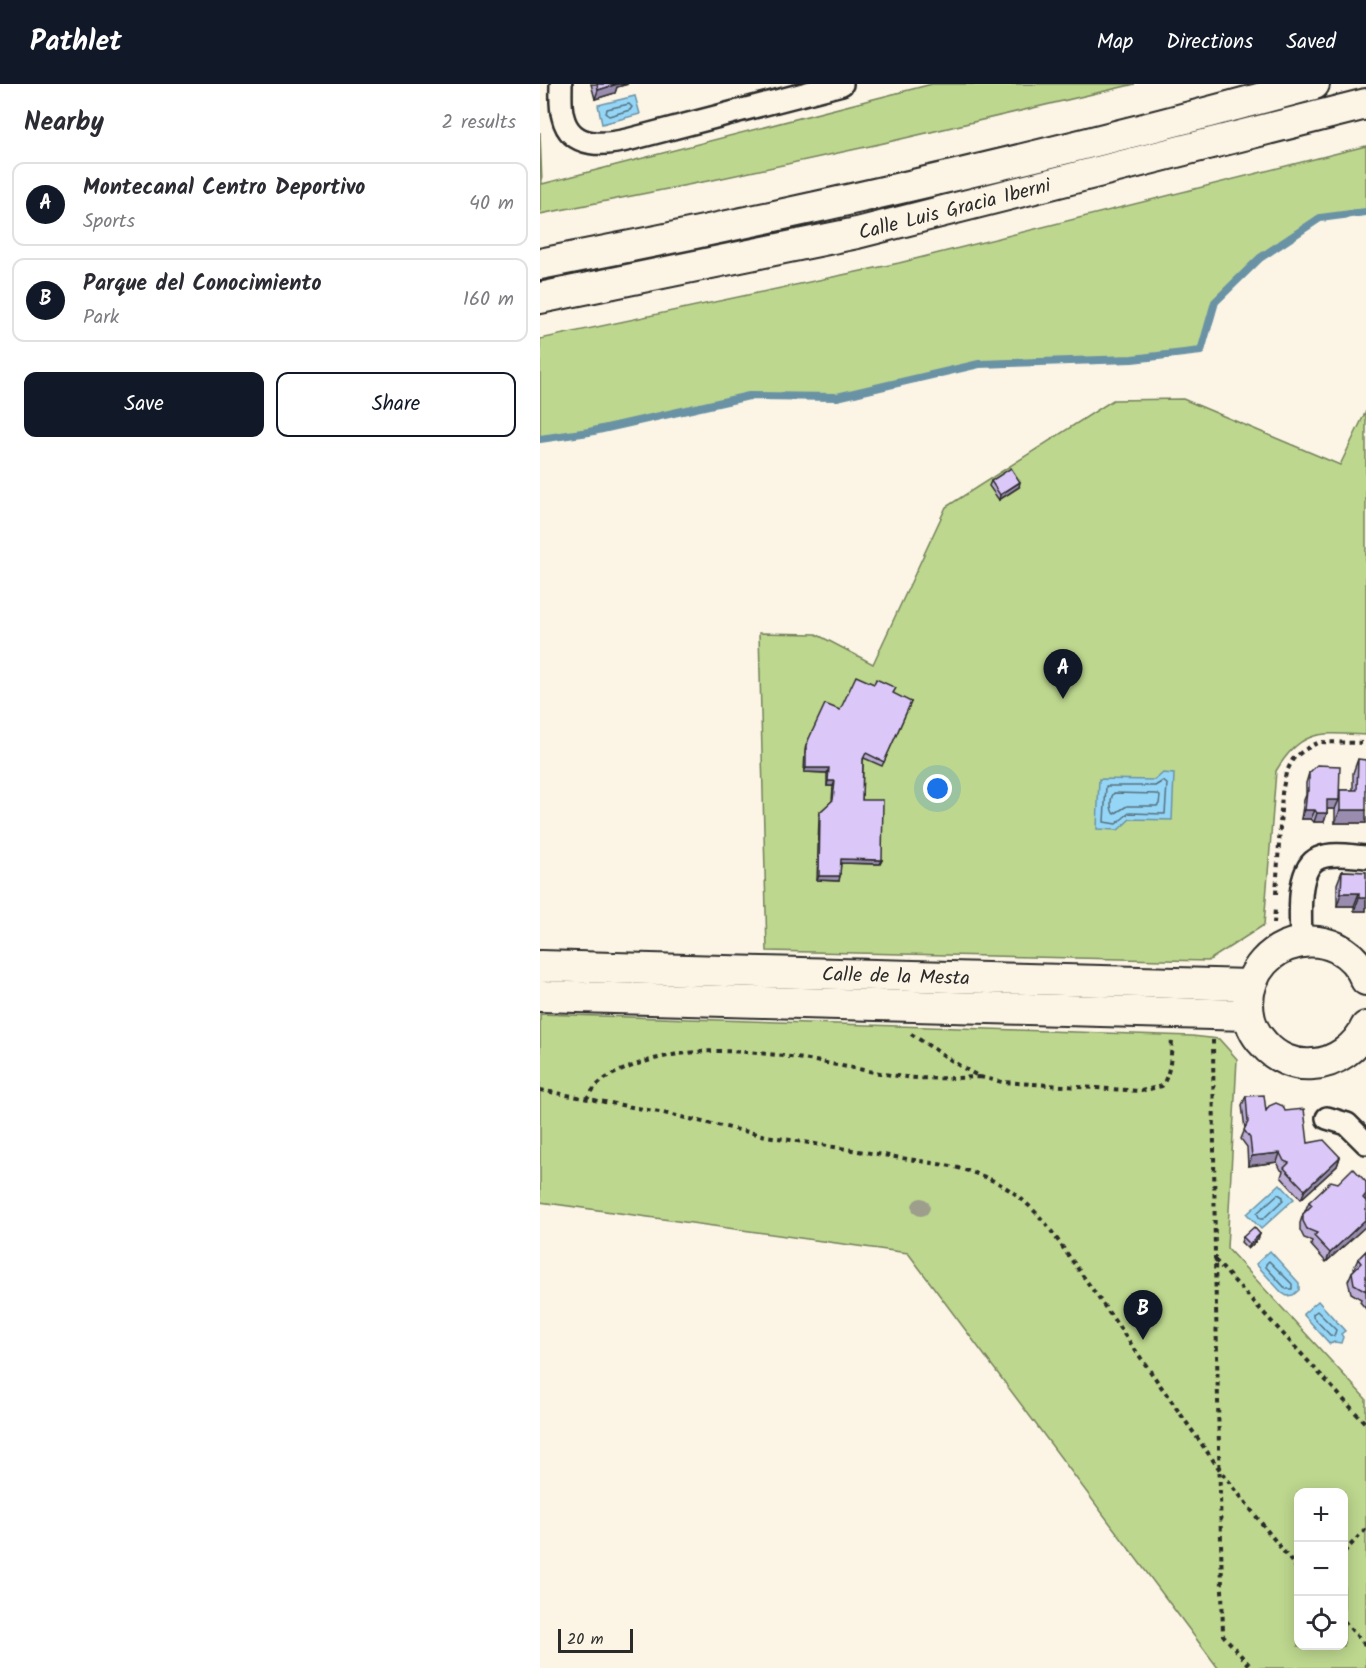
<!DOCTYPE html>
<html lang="en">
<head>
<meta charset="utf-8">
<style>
  :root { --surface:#fff; --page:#f2f2f3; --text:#2b2b33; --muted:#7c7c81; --line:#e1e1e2; --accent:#111827 }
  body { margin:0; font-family:Kalam,sans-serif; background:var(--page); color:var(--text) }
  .controls { position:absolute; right:18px; bottom:18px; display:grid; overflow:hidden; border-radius:12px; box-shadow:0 3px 15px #0003 }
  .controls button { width:54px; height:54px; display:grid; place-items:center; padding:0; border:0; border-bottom:2px solid var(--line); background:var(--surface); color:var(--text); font:30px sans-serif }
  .scale { position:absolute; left:18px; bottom:15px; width:75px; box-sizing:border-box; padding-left:6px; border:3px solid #2b2b2b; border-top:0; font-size:16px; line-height:21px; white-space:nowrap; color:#2b2b2b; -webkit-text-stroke:4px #fcf5e5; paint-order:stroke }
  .you { position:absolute; left:398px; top:705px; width:21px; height:21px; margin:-15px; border:4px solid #fff; border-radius:50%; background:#1a73e8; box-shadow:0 0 0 9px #1a73e833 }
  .badge { display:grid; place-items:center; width:39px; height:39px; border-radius:50%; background:var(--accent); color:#fff; font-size:20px; font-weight:700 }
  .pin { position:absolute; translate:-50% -50px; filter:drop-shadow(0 2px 3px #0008) }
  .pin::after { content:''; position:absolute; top:32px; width:21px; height:18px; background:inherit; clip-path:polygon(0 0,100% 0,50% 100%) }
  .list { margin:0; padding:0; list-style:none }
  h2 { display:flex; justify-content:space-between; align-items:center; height:78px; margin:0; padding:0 24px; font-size:26px }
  h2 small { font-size:20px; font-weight:400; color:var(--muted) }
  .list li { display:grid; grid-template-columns:39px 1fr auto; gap:18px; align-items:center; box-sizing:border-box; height:84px; margin:0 12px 12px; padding:0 12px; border:2px solid var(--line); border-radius:12px }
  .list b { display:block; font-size:22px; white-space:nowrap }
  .list p { margin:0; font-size:20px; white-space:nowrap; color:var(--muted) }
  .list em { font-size:20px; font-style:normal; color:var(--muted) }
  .actions { display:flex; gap:12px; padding:18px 24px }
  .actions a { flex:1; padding:14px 0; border:2px solid var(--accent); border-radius:12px; text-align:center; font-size:21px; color:var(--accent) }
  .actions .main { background:var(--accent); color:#fff }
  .icon { flex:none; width:33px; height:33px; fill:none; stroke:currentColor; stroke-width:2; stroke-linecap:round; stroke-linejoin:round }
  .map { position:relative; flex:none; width:826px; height:1584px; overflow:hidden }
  header { display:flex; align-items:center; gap:36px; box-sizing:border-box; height:84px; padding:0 30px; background:var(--accent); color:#fff }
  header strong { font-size:28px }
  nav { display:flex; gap:33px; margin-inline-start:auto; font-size:21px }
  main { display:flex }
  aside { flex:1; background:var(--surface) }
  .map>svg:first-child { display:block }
  .green { fill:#bdd78e; stroke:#74815c; stroke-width:1.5; fill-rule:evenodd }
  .water { fill:#95d6f7; stroke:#6b92a5; stroke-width:1.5 }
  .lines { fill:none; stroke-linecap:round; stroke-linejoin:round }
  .shore { stroke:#556f7d; stroke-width:1.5 }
  .stream { stroke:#6b92a5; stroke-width:8 }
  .street-casing { stroke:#2b2b2b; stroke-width:26 }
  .secondary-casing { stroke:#2b2b2b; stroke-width:34 }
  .path { stroke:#2b2b2b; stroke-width:4; stroke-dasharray:4.5 4.5; stroke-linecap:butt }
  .street { stroke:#fcf5e5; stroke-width:21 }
  .secondary { stroke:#fcf5e5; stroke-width:30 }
  .tree { fill:#9d9e8c }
  .wall { fill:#bcacd6; stroke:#2b2b2b; stroke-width:1.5 }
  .shaded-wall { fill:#998cae; stroke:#2b2b2b; stroke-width:1.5 }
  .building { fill:#dbc8f9; stroke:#2b2b2b; stroke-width:1.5 }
  .labels { text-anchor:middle; stroke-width:4.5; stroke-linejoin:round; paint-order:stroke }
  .street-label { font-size:20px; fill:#2b2b2b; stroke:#fcf5e5 }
</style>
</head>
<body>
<header>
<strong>Pathlet</strong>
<nav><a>Map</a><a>Directions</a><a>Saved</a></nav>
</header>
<main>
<aside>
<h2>Nearby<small>2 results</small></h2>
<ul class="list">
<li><span class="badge">A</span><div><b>Montecanal Centro Deportivo</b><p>Sports</p></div><em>40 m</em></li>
<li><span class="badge">B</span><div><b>Parque del Conocimiento</b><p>Park</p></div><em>160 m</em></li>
</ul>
<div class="actions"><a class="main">Save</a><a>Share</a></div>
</aside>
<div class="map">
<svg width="826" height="1584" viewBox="0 0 826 1584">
  <rect width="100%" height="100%" fill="#fcf5e5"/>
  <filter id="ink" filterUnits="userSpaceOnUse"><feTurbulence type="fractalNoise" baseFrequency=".0167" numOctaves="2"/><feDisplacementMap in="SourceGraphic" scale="12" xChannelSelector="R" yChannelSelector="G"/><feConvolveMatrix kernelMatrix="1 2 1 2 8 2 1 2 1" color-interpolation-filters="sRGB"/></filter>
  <g filter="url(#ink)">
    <path class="green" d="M392,0H595L344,59L173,96L0,130V48L2,100Z
      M826,62V128L780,134L720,174L675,218L661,267L592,275L439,280L297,313L209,312L49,348L0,355V255L359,179Z
      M643,315L800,381L826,327V651C782,649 761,644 736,687L724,841L668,877L227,867L219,549L276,550L333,580L406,423L573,316Z
      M0,930L652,952L679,955L697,975L687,1164L826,1315V1584H678L368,1169L0,1118ZM758,1408H804V1562H758Z"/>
    <path class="water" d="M95,12L100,30L62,40L58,21Z
      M623,689L634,690L632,736L590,735L578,746L557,745L559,695L615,696Z
      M740,1100L754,1115L721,1145L707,1130Z
      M730,1167L759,1199V1206L753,1211L747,1212L742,1209L716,1180Z
      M778,1217L805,1247L801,1250L803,1253L801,1259L794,1258L790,1260L763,1230Z"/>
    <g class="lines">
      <path class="shore" d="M89,20L92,23L90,26L69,32L66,30L67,25Z
        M623,697L627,700L625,730L589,729L576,740L564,738L566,702H615Z
        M574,709L617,710L620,712L619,720L617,722H587L574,730C570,726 570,713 574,709Z
        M738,1110L743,1113V1116L723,1135H720L717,1129Z
        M729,1177L752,1200V1205H746L726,1183V1180Z
        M777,1227L796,1246L794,1252L790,1251L773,1233V1230Z"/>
      <path class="stream" d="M0,355L49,348L209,312L297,313L439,280L592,275L661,267L675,218L720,174L780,134L826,128"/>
      <g class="street-casing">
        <path id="street" d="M21,0C21,11 20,23 23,33C31,66 67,61 91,55L302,0
          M761,857C761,835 755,784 779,774C792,768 812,772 826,773
          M787,1034L807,1040L826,1059"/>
      </g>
      <g class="secondary-casing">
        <g id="secondary">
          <path d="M0,180C260,130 518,70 774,0"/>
          <path id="s1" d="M0,214L317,149L826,20"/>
          <path id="s2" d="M0,882L710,901"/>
          <path d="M826,896C800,833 710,852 708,919C708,934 713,949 724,960C736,974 754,982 773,980C795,979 817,963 826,943"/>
          <path d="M0,912L708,931"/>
        </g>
      </g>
      <path class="path" d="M736,810L742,709L746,689L753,675L764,666L779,658L826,659
        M734,840L735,824
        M371,950L420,982L440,993L462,998L601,1007L622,1002C631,988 631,971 632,955
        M673,956L675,1176L683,1551L712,1584
        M0,1006L119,1028L226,1052L411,1082C456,1094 477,1106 507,1141L680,1386L758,1486
        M46,1015C51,1009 55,1002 61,998C69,991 80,987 90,983C175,949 271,978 357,992C384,996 413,994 440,993
        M675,1176L826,1340
        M804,1468L826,1445
        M804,1537L826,1562"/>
      <use href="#street" class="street"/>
      <use href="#secondary" class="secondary"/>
    </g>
    <circle class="tree" cx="381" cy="1123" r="9"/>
    <path class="wall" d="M51,0H88L77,3L75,9L55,15Z
      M451,397L479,403L459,416L449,402Z
      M371,618L342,682L324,674L323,676L322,716L342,776L340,780L301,779L299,797L277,796L279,733L280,728L292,717L293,702H287V689L264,688L265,666L266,661L300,626Z
      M818,675L826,739H795V725H787V729L784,738H774L771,735H761L764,716L766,711V699L769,689L799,710L800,706H813V689Z
      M802,787L826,788V827H814V822H797V800Z
      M706,1012L726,1027H745L768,1059L800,1073L797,1082L761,1115L741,1093L743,1087L741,1086L737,1078L708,1082L707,1063L701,1055L705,1045L702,1021Z
      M826,1098V1142L786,1178L771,1161L772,1157L764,1154L760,1146V1139L763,1130L766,1127H765L769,1118L798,1099Z
      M720,1150L718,1155L708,1165L701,1158L703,1153Z
      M826,1167V1225L820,1218L821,1215L811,1209L808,1197L812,1188L815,1185L814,1184L818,1175Z"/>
    <path class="shaded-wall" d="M75,0H88L77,3L75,9L55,15L58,6Z
      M480,398L479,403L459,416L460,411Z
      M266,684H289L287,689L264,688Z
      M288,697H295L293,702H287Z
      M787,716H799L795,725H784Z
      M765,726H775L771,735H761Z
      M800,726H826V739H795Z
      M777,729H787L784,738H774Z
      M301,775L342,776L340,780L299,779Z
      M279,792H300L299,797L277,796Z
      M801,809H819L814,822H797Z
      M819,814H826V827H814Z
      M740,1069L737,1078L708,1082L712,1072Z
      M800,1073L797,1082L761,1115L765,1106Z
      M826,1135V1142L786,1178L790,1169Z
      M720,1150L718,1155L708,1165L710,1160Z"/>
    <path class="building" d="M57,0H78L58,6Z
      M471,384L480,398L460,411L451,397Z
      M316,592L334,600L336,595L356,604L353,609L371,618L344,678L326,669L323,675L322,716H343L342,776L301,775L300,792H279L280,728L293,716L295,697H288L289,684H266V661L285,620L300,626Z
      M818,675L826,676V726H800V706H817Z
      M777,681L800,682L799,716H787V729H777L775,726H765L767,707H769V689Z
      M802,787L826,788V814H819V809H801Z
      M724,1011L726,1027L729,1022L736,1019L743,1022L745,1027L764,1025L768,1059L784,1056L800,1073L765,1106L744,1084L749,1079L744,1077L740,1069L712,1072L710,1054L704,1046L708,1038L706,1012Z
      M813,1084L826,1098V1110L823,1114L826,1117V1135L790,1169L774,1152L777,1149L767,1145L763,1137V1130L772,1121L769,1118L791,1097L798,1099Z
      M714,1143L720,1150L710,1160L703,1153Z
      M826,1167V1207L814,1200L812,1188L821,1179L818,1175Z"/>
  </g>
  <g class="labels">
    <g class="street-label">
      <text dy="7" stroke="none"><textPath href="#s1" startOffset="424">Calle Luis Gracia Iberni</textPath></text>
      <text dy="7" stroke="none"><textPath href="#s2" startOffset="356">Calle de la Mesta</textPath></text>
    </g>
  </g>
</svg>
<div class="controls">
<button>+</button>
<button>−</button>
<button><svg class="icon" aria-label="locate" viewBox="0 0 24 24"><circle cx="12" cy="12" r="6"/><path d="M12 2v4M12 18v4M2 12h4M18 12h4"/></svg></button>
</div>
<div class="scale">20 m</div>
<div class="you"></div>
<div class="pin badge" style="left:523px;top:615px">A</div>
<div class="pin badge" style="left:603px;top:1256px">B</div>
</div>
</main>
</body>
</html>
